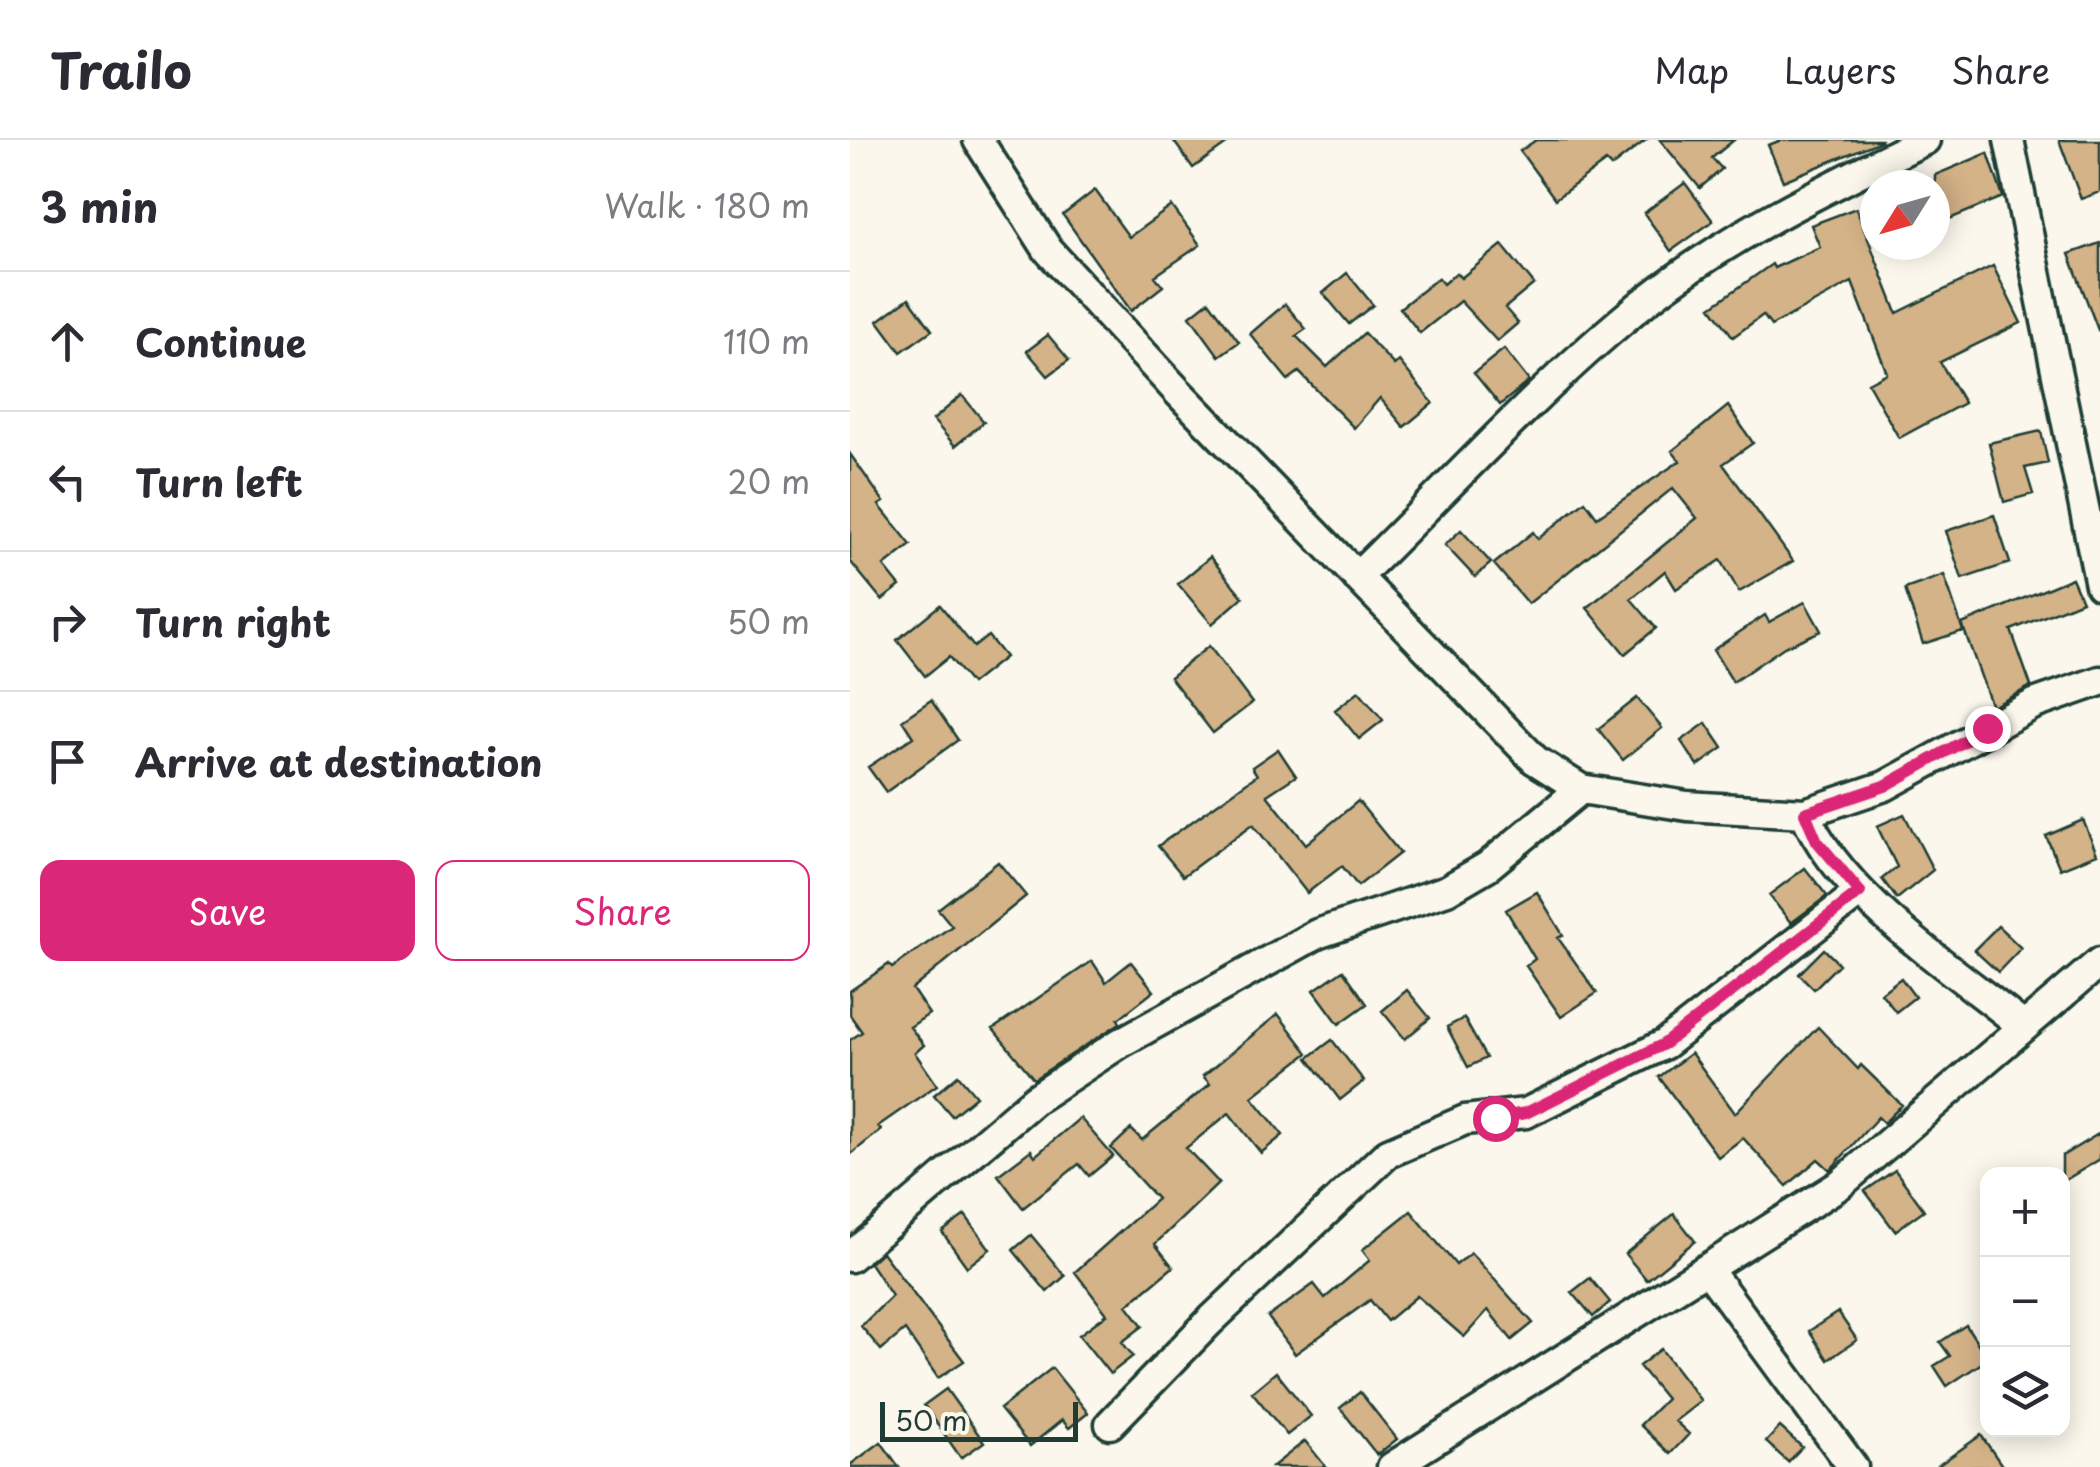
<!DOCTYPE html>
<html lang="en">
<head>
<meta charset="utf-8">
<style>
  :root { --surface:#fff; --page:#f7f7f7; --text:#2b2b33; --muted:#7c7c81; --line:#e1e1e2; --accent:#db2777 }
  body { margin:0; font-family:"Playpen Sans",sans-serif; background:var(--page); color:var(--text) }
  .controls { position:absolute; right:30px; bottom:30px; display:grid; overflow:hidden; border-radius:20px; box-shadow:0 5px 25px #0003 }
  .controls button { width:90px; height:90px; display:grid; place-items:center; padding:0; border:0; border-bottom:2px solid var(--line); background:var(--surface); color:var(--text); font:50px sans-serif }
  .compass { position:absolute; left:1010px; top:30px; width:90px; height:90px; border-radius:50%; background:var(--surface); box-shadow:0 5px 25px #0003; rotate:233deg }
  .scale { position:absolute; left:30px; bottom:25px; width:198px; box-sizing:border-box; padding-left:10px; border:5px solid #1f3d34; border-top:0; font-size:28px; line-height:35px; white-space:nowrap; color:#1f3d34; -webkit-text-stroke:8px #fbf7ec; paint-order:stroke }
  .stop { position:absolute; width:30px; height:30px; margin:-22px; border:8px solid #db2777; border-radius:50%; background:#fff }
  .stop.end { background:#db2777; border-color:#fff; box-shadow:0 2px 10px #0008 }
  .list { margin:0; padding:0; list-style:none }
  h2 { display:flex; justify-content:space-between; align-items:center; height:130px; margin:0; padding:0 40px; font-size:42px }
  h2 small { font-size:32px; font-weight:400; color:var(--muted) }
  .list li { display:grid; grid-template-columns:65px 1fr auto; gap:30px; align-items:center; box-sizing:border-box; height:140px; padding:0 40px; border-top:2px solid var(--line) }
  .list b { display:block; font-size:38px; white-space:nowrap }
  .list em { font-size:32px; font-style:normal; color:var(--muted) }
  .actions { display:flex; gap:20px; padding:30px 40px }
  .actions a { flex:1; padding:22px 0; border:2px solid var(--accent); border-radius:20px; text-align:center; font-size:35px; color:var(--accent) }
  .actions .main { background:var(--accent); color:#fff }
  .icon { flex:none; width:55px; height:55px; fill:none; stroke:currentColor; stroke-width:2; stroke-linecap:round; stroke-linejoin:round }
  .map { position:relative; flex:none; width:1250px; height:1327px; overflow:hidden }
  header { display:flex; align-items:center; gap:60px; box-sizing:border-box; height:140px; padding:0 50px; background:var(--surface); border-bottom:2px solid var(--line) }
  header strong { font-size:48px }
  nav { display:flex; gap:55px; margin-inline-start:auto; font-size:35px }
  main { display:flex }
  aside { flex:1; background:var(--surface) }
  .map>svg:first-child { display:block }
  .building { fill:#d5b388; stroke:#1f3d34; stroke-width:2.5 }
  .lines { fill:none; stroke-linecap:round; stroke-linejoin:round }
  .minor-casing { stroke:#1f3d34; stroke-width:35 }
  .minor { stroke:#fbf7ec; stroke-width:28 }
  .route { stroke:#db2777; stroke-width:12 }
</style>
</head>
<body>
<header>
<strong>Trailo</strong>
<nav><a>Map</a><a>Layers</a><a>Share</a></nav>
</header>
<main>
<aside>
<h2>3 min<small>Walk · 180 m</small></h2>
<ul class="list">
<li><svg class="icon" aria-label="ahead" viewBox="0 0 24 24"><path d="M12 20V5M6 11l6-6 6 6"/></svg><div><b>Continue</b></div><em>110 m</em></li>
<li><svg class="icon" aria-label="left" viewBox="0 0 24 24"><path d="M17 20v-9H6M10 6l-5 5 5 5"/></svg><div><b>Turn left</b></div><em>20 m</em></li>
<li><svg class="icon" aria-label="right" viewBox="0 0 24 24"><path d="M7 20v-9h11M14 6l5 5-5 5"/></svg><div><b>Turn right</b></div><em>50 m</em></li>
<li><svg class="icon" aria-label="arrive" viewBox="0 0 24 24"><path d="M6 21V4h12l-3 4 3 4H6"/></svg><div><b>Arrive at destination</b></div></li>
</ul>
<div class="actions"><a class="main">Save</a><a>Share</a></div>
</aside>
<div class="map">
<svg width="1250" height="1327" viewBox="0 0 1250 1327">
  <rect width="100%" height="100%" fill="#fbf7ec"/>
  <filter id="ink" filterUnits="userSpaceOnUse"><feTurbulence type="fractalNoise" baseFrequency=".01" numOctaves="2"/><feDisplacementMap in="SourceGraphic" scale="20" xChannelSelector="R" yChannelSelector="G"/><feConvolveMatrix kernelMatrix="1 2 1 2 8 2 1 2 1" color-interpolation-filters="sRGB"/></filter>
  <g filter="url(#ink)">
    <path class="building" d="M323,0H382L343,28Z
      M686,0H796L761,27L756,22L705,59L670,11Z
      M810,0H884L862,18L872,29L850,48Z
      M932,0H1031V1L933,41L918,5Z
      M1209,0H1250V52L1231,59Z
      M1138,13L1153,57L1085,85V35Z
      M835,43L863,81L821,111L794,73Z
      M245,50L279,97L322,66L350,105L305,136L313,146L281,171L213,75Z
      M1006,68L1047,173L1143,126L1171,183L1090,222L1114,263L1049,298L1018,243L1037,233L1002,142L921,186L913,175L883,197L861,167L922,124L924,128L970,107L961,85Z
      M1250,103V189L1248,190L1219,114Z
      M652,105L684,144L655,168L668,183L647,201L610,161L570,193L550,168L588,138L593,144L606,133L611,138Z
      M497,133L523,165L499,184L473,153Z
      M59,158L82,190L51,212L28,181Z
      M359,161L389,202L369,216L340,176Z
      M435,164L456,189L446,196L477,227L514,193L544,225L549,221L583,263L554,287L530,258L504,288L449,232L438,240L400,194Z
      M198,195L219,220L198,236L177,211Z
      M654,209L679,241L650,265L624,233Z
      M112,255L134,282L105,306L83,280Z
      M878,266L903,303L873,324L943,421L889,452L871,420L826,449L815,431L781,459L806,488L775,514L737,468L847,378L823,348L678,464L644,424L683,392L688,399L735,361L747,377L830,321L822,311Z
      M1191,291L1198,323L1175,328L1183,354L1154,362L1139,303Z
      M0,314L34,362L29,365L61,405L34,426L50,446L32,460L0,421Z
      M1144,375L1160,423L1112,439L1096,391Z
      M611,390L641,423L625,437L595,405Z
      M360,417L393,457L362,484L328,444Z
      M1094,435L1113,491L1073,504L1055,449Z
      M1222,438L1232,461L1161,490L1181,546L1142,567L1112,484Z
      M955,462L971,491L934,507L883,542L863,510L915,475L919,482Z
      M90,465L124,507L138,496L155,517L121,544L99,517L75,536L47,500Z
      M359,506L402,563L363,593L320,537Z
      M509,551L533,580L509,599L485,570Z
      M787,558L812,588L773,620L748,589Z
      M81,560L108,600L36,652L18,627L63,597L52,580Z
      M856,583L873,608L848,626L831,601Z
      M428,609L446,636L417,655L456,704L508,661L550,713L508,746L492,726L457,753L403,684L333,736L308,706L407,635L402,627Z
      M1054,674L1083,730L1047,759L1032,739L1047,727L1027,686Z
      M1233,680L1247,714L1210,729L1196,696Z
      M148,722L176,756L62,849L79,874L60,887L74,905L65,913L87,945L28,986L31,990L0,1015V900L12,892L0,875V851L39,824L42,828L102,786L88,769Z
      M955,728L977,756L941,783L919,755Z
      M687,752L713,795L708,798L747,853L711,877L676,826L685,819L656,770Z
      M1148,786L1171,808L1148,832L1124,810Z
      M974,809L989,824L964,849L949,834Z
      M242,821L256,842L281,822L304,851L268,879L270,883L184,939L143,889Z
      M493,830L517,864L489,884L464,850Z
      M1051,838L1065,857L1046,872L1031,853Z
      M557,850L580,878L555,899L532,871Z
      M428,874L458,913L402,957L433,995L411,1013L379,973L336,1008L369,1043L305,1104L323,1127L277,1165L293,1186L272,1202L283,1216L260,1234L229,1195L257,1174L225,1132L307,1059L261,1008L281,989L292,1000L360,944L353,936Z
      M614,878L636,918L618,927L597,887Z
      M968,887L1008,929L1011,925L1052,965L1034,983L1028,977L980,1030L968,1019L937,1046L893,998L868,1017L809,937L841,913L885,973Z
      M482,900L514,941L490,960L458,918Z
      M108,935L126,956L102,976L84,955Z
      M230,978L263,1016L239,1036L229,1024L173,1068L148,1035L181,1010L185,1016Z
      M1250,993V1019L1212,1042V1016Z
      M1045,1030L1074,1070L1045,1091L1015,1051Z
      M561,1071L606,1125L621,1113L683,1183L662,1200L638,1170L614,1197L567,1156L537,1181L520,1160L445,1214L418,1177L464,1144L475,1158L520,1120L512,1110Z
      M824,1074L845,1101L797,1140L775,1114Z
      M115,1075L140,1109L117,1127L92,1092Z
      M181,1095L215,1136L197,1152L163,1110Z
      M32,1112L114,1221L88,1238L55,1190L31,1210L11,1186L42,1156L20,1123Z
      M740,1138L760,1162L743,1177L722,1152Z
      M988,1172L1007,1200L978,1220L959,1191Z
      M1116,1185L1138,1219L1097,1246L1084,1226L1100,1216L1090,1202Z
      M811,1209L851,1261L825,1281L839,1294L820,1314L790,1285L816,1259L789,1226Z
      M202,1228L238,1273L219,1288L212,1280L180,1306L150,1269Z
      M426,1232L461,1276L437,1295L402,1252Z
      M96,1249L134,1302L111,1318L74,1265Z
      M510,1252L547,1299L527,1315L490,1268Z
      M930,1287L952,1307L938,1322L916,1302Z
      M1131,1295L1153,1327H1086Z
      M455,1301L476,1327H422Z
      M31,1302L49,1327H0V1325Z"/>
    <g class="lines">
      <g class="minor-casing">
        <path id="minor" d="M128,0L198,110L329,253L685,620L731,649L837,666L955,673L1035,646L1184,564L1250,541
          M1159,0L1250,445
          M507,437C593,353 677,261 769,183C859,105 968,52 1075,0
          M955,673C990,757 1103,829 1174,887
          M0,1117L185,959L270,903L467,794L597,750L638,726L731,649
          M858,1130L1003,1327
          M260,1284L359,1182L538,1013L615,980L676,973L815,904L1010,752
          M542,1327L988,1046L1250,822"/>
      </g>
      <use href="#minor" class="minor"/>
    </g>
  </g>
  <g class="lines" filter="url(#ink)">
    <path class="route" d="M645,978L676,973L814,904L1010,752L967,701L955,673L1035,646L1137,588"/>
  </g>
</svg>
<div class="controls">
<button>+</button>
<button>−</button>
<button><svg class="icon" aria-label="layers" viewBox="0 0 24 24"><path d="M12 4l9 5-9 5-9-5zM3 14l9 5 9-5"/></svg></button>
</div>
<svg class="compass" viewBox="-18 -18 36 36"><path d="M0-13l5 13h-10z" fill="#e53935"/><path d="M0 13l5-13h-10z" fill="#7c7c81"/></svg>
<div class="scale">50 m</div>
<div class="stop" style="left:645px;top:978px"></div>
<div class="stop end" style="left:1137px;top:588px"></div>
</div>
</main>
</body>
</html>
